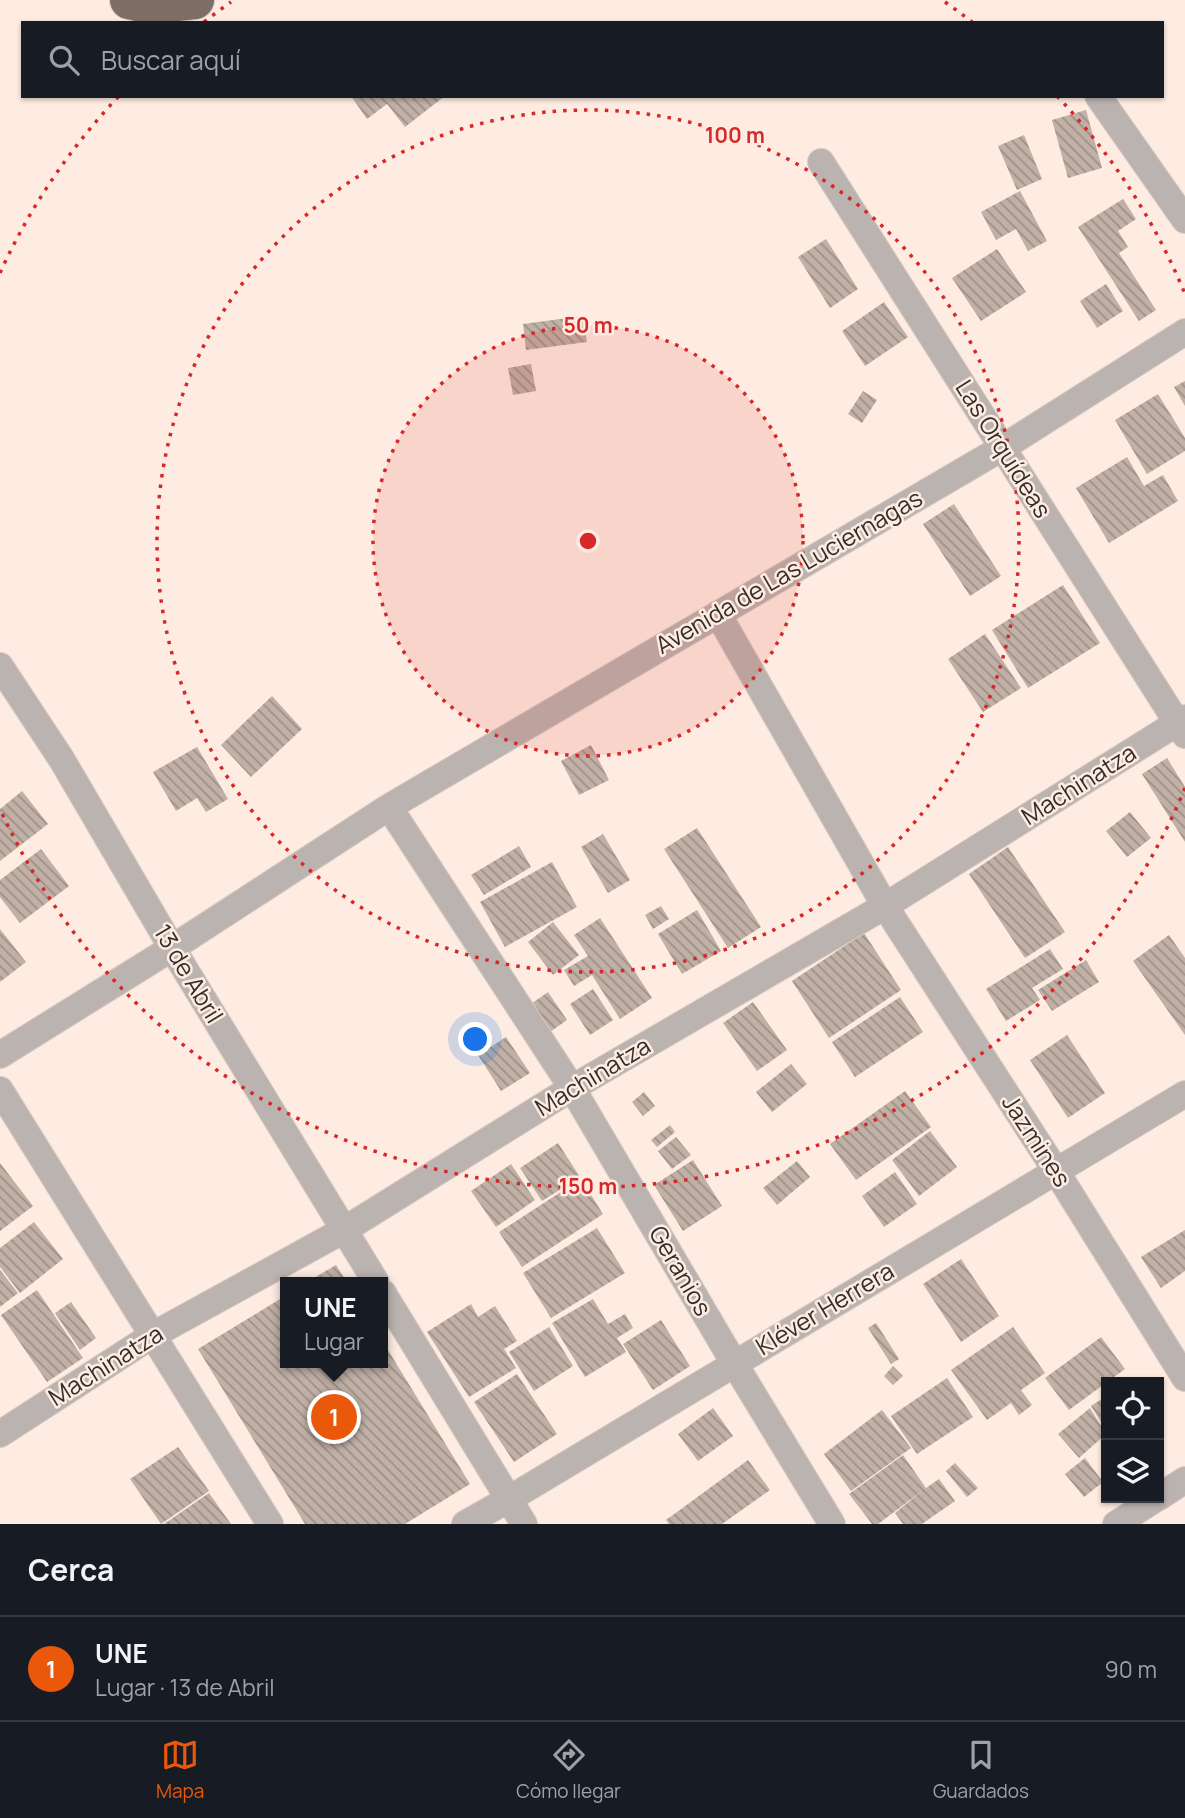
<!DOCTYPE html>
<html lang="es">
<head>
<meta charset="utf-8">
<style>
  :root { --surface:#171b24; --page:#242831; --text:#f1f3f6; --muted:#9ea1a6; --line:#363941; --accent:#ea580c }
  body { margin:0; font-family:Manrope,sans-serif; background:var(--page); color:var(--text) }
  .controls { position:absolute; right:21px; bottom:21px; display:grid; overflow:hidden; border-radius:0px; box-shadow:0 2px 5px #0004 }
  .controls button { width:63px; height:63px; display:grid; place-items:center; padding:0; border:0; border-bottom:2px solid var(--line); background:var(--surface); color:var(--text); font:35px sans-serif }
  .you { position:absolute; left:476px; top:1040px; width:24px; height:24px; margin:-18px; border:5px solid #fff; border-radius:50%; background:#1a73e8; box-shadow:0 0 0 10px #1a73e833 }
  .badge { display:grid; place-items:center; width:46px; height:46px; border-radius:50%; background:var(--accent); color:#fff; font-size:23px; font-weight:700 }
  .pin { position:absolute; translate:-50% -50%; border:4px solid #fff; box-shadow:0 2px 7px #0006 }
  .popup { position:absolute; left:280px; top:1277px; width:108px; height:91px; box-sizing:border-box; display:grid; place-content:center; border-radius:0px; background:var(--surface); filter:drop-shadow(0 2px 5px #0005); font-size:23px; white-space:nowrap; color:var(--muted) }
  .popup b { font-size:26px; color:var(--text) }
  .popup::after { content:''; position:absolute; left:50%; top:100%; margin-left:-14px; border:14px solid transparent; border-top-color:var(--surface) }
  .list { margin:0; padding:0; list-style:none }
  h2 { display:flex; justify-content:space-between; align-items:center; height:91px; margin:0; padding:0 28px; font-size:30px }
  h2 small { font-size:23px; font-weight:400; color:var(--muted) }
  .list li { display:grid; grid-template-columns:46px 1fr auto; gap:21px; align-items:center; box-sizing:border-box; height:105px; padding:0 28px; border-top:2px solid var(--line) }
  .list b { display:block; font-size:26px; white-space:nowrap }
  .list p { margin:0; font-size:23px; white-space:nowrap; color:var(--muted) }
  .list em { font-size:23px; font-style:normal; color:var(--muted) }
  .icon { flex:none; width:38px; height:38px; fill:none; stroke:currentColor; stroke-width:2; stroke-linecap:round; stroke-linejoin:round }
  .map { position:relative; flex:none; width:1185px; height:1524px; overflow:hidden }
  .search { position:absolute; background:var(--surface); box-shadow:0 2px 5px #0004; left:21px; right:21px; top:21px; height:77px; display:flex; align-items:center; gap:18px; box-sizing:border-box; padding:0 24px; border-radius:0px; color:var(--muted); font-size:26px }
  .sheet { height:196px; background:var(--surface) }
  nav { display:flex; justify-content:space-around; align-items:center; box-sizing:border-box; height:98px; border-top:2px solid var(--line); background:var(--surface); font-size:19px; color:var(--muted) }
  nav a { display:grid; justify-items:center; gap:4px }
  nav .on { color:var(--accent) }
  .map>svg:first-child { display:block }
  .building { fill:url(#building-back-hatch) }
  .lines { fill:none; stroke-linecap:round; stroke-linejoin:round }
  .street-casing { stroke:#dacac1; stroke-width:28 }
  .highway-casing { stroke:#dacac1; stroke-width:40 }
  .street { stroke:#bbb3af; stroke-width:26 }
  .highway { stroke:#7e6e66; stroke-width:38 }
  .ring { fill:none; stroke:#d62828; stroke-width:3.5; stroke-dasharray:3.5 7 }
  .labels { text-anchor:middle; stroke-width:5; stroke-linejoin:round; paint-order:stroke }
  .street-label { font-size:24px; fill:#342e2a; stroke:#feece2 }
  .centre { fill:#d62828; stroke:#feece2; stroke-width:3.5 }
  .ring-label { font-size:21px; text-anchor:middle; font-weight:bold; fill:#d62828; stroke:#feece2; stroke-width:5; stroke-linejoin:round; paint-order:stroke }
</style>
</head>
<body>
<div class="map">
<svg width="1185" height="1524" viewBox="0 0 1185 1524">
  <defs>
    <pattern id="building-back-hatch" width="6" height="6" patternUnits="userSpaceOnUse" patternTransform="scale(1.75)"><rect width="6" height="6" fill="#c0b0a6"/><path d="M-1 5l2 2M0 0l6 6M5-1l2 2" fill="none" stroke="#9d9087"/></pattern>
  </defs>
  <rect width="100%" height="100%" fill="#feece2"/>
  <path class="building" d="M351,96H445L405,127L387,104L367,119Z
    M1086,110L1102,168L1068,178L1052,120Z
    M1024,135L1042,179L1017,190L998,146Z
    M1020,191L1047,241L1028,251L1016,229L996,240L981,212Z
    M1123,199L1136,219L1118,231L1128,247L1119,253L1156,310L1139,321L1078,227Z
    M826,239L858,289L830,308L798,257Z
    M997,249L1026,292L981,321L952,278Z
    M1106,284L1123,311L1097,328L1080,301Z
    M884,302L908,337L865,366L842,331Z
    M583,316L587,342L526,350L523,324Z
    M531,364L536,391L513,395L508,368Z
    M1185,381V406L1174,387Z
    M863,391L877,400L862,423L848,414Z
    M1158,394L1185,438V451L1147,474L1115,420Z
    M1127,457L1144,486L1163,475L1178,501L1109,543L1076,488Z
    M954,504L1001,576L970,596L923,524Z
    M1063,585L1100,643L1028,688L992,630Z
    M985,634L1021,688L983,712L948,659Z
    M272,696L302,729L251,777L221,745Z
    M591,745L609,780L579,795L561,761Z
    M197,747L228,799L206,812L197,798L176,811L153,772Z
    M1167,758L1185,787V842L1142,774Z
    M22,791L48,824L0,861V809Z
    M1130,812L1151,838L1127,857L1106,831Z
    M697,828L761,927L728,948L664,849Z
    M603,834L630,880L608,893L581,847Z
    M519,846L531,867L484,895L471,875Z
    M1008,847L1065,932L1025,958L969,874Z
    M41,849L69,886L20,923L0,897V880Z
    M552,862L577,907L505,947L480,902Z
    M661,906L669,919L653,929L645,915Z
    M697,910L721,951L682,974L658,934Z
    M600,918L652,998L620,1019L592,975L574,986L564,970L588,956L574,935Z
    M553,922L579,955L553,975L528,942Z
    M0,929L26,962L0,982Z
    M864,933L901,990L829,1038L792,981Z
    M1169,935L1185,958V1035L1133,961Z
    M1050,949L1063,969L1032,988L1040,1000L1006,1021L986,989Z
    M1086,960L1099,982L1052,1011L1038,990Z
    M593,989L613,1020L590,1035L570,1004Z
    M548,992L567,1020L547,1034L528,1006Z
    M900,997L923,1032L855,1077L832,1042Z
    M753,1002L787,1050L757,1071L723,1023Z
    M1067,1035L1105,1093L1068,1118L1030,1060Z
    M506,1037L530,1073L501,1091L478,1055Z
    M791,1064L807,1084L772,1112L756,1092Z
    M905,1091L931,1127L856,1180L830,1144Z
    M644,1092L655,1106L643,1116L632,1102Z
    M670,1125L675,1132L657,1147L651,1140Z
    M930,1131L957,1167L919,1196L892,1160Z
    M676,1137L691,1155L672,1169L658,1151Z
    M558,1143L580,1177L542,1201L520,1168Z
    M693,1160L722,1206L683,1231L654,1185Z
    M797,1161L810,1177L777,1205L763,1188Z
    M0,1163L33,1206L0,1231Z
    M511,1164L535,1200L496,1227L471,1191Z
    M895,1172L917,1204L884,1227L862,1196Z
    M581,1179L603,1214L522,1267L499,1232Z
    M34,1222L63,1259L20,1293L0,1267V1248Z
    M597,1228L625,1273L551,1318L523,1273Z
    M1185,1230V1271L1161,1288L1141,1257Z
    M961,1259L999,1316L961,1342L923,1284Z
    M336,1265L347,1282H307Z
    M0,1270L18,1293L0,1307Z
    M37,1290L83,1358L47,1382L1,1315Z
    M285,1296V1363H383V1342L470,1484L405,1524H305L198,1349Z
    M593,1299L608,1324L625,1314L633,1328L617,1338L626,1352L585,1377L552,1323Z
    M71,1302L96,1338L80,1350L55,1313Z
    M471,1304L478,1317L495,1306L517,1341L504,1349L516,1368L469,1397L427,1332Z
    M661,1320L690,1366L653,1390L623,1344Z
    M876,1323L899,1359L891,1364L868,1328Z
    M549,1327L573,1366L534,1391L509,1352Z
    M1013,1327L1045,1373L1021,1390L1032,1405L1019,1415L1011,1403L987,1420L951,1370Z
    M1101,1337L1125,1369L1069,1410L1045,1378Z
    M893,1366L903,1376L893,1385L884,1376Z
    M517,1374L557,1434L514,1462L474,1402Z
    M947,1378L973,1417L917,1454L891,1416Z
    M1106,1396V1430L1091,1406Z
    M713,1408L733,1436L698,1461L678,1434Z
    M1090,1408L1106,1434L1079,1458L1058,1434Z
    M882,1410L911,1448L851,1491L824,1454Z
    M178,1447L209,1491L161,1524L130,1479Z
    M903,1455L926,1488L939,1479L955,1501L922,1524H903L895,1513L922,1491L878,1524H872L849,1494Z
    M1085,1458L1103,1482L1084,1497L1065,1474Z
    M748,1460L770,1490L722,1524H669L666,1520Z
    M955,1463L978,1488L967,1497L946,1471Z
    M209,1493L231,1524H164Z"/>
  <g class="lines">
    <g class="street-casing">
      <path id="street" d="M1098,96L1185,220
        M821,162L1185,735
        M718,614L885,906L1056,1171L1185,1378
        M0,666L62,760L172,948L376,1282
        M389,807L572,1088L734,1363L832,1524
        M0,1055L172,948L389,807L1002,448L1185,332
        M0,1090L270,1524
        M383,1293L524,1524
        M0,1434L153,1335L344,1230L572,1088L885,906L1185,718
        M1159,1497L1185,1480
        M465,1524L509,1499L1185,1094
        M1116,1524L1157,1498"/>
    </g>
    <g class="highway-casing">
      <path id="highway" d="M129,0L150,5L195,0"/>
    </g>
    <use href="#street" class="street"/>
    <use href="#highway" class="highway"/>
  </g>
  <circle cx="588" cy="541" r="215" fill="#d62828" fill-opacity=".12"/>
  <g class="ring">
    <circle cx="588" cy="541" r="215"/>
    <circle cx="588" cy="541" r="431"/>
    <path d="M1185 788A646 646 0 0 1 0 809M0 273A646 646 0 0 1 119 96M204 22A646 646 0 0 1 231 2M945 2A646 646 0 0 1 972 22M1057 96A646 646 0 0 1 1185 294"/>
  </g>
  <g class="labels">
    <g class="street-label">
      <text transform="translate(1003 449) rotate(58)" y="8">Las Orquídeas</text>
      <text transform="translate(789 572) rotate(-30)" y="8">Avenida de Las Luciernagas</text>
      <text transform="translate(1079 785) rotate(-32)" y="8">Machinatza</text>
      <text transform="translate(188 974) rotate(59)" y="8">13 de Abril</text>
      <text transform="translate(593 1077) rotate(-31)" y="8">Machinatza</text>
      <text transform="translate(1036 1141) rotate(57)" y="8">Jazmines</text>
      <text transform="translate(680 1271) rotate(60)" y="8">Geranios</text>
      <text transform="translate(825 1309) rotate(-31)" y="8">Kléver Herrera</text>
      <text transform="translate(106 1366) rotate(-32)" y="8">Machinatza</text>
    </g>
  </g>
  <circle cx="588" cy="541" r="10" class="centre"/>
  <g class="ring-label">
    <text x="735" y="143">100 m</text>
    <text x="588" y="333">50 m</text>
    <text x="588" y="1194">150 m</text>
  </g>
</svg>
<div class="controls">
<button><svg class="icon" aria-label="locate" viewBox="0 0 24 24"><circle cx="12" cy="12" r="6"/><path d="M12 2v4M12 18v4M2 12h4M18 12h4"/></svg></button>
<button><svg class="icon" aria-label="layers" viewBox="0 0 24 24"><path d="M12 4l9 5-9 5-9-5zM3 14l9 5 9-5"/></svg></button>
</div>
<div class="you"></div>
<div class="pin badge" style="left:334px;top:1417px">1</div>
<div class="popup"><b>UNE</b>Lugar</div>
<div class="search"><svg class="icon" aria-label="search" viewBox="0 0 24 24"><circle cx="10" cy="10" r="6"/><path d="M15 15l6 6"/></svg>Buscar aquí</div>
</div>
<section class="sheet">
<h2>Cerca<small></small></h2>
<ul class="list">
<li><span class="badge">1</span><div><b>UNE</b><p>Lugar · 13 de Abril</p></div><em>90 m</em></li>
</ul>
</section>
<nav>
<a class="on"><svg class="icon" aria-label="map" viewBox="0 0 24 24"><path d="M3 6l6-2 6 2 6-2v14l-6 2-6-2-6 2zM9 4v14M15 6v14"/></svg>Mapa</a>
<a><svg class="icon" aria-label="directions" viewBox="0 0 24 24"><path d="M12 3l9 9-9 9-9-9zM9 14v-3h6M13 9l2 2-2 2"/></svg>Cómo llegar</a>
<a><svg class="icon" aria-label="saved" viewBox="0 0 24 24"><path d="M7 4h10v16l-5-4-5 4z"/></svg>Guardados</a>
</nav>
</body>
</html>
